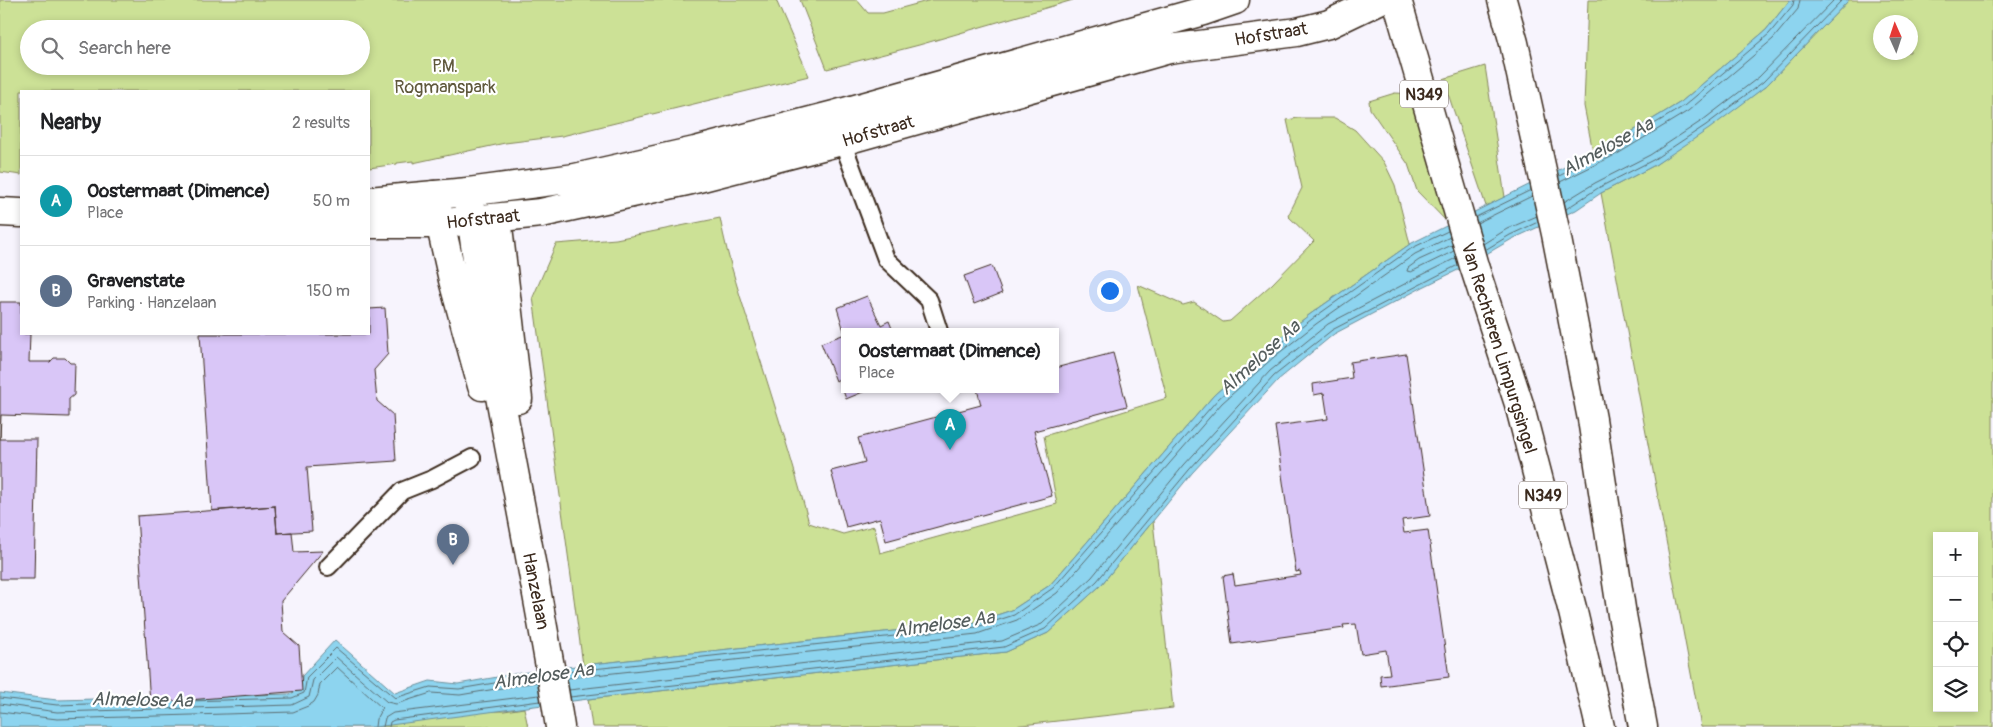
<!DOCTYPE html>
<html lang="en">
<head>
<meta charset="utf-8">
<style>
  :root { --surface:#fff; --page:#f6f6f6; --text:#202124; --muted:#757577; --line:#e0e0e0; --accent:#ea580c }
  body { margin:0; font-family:Pangolin,sans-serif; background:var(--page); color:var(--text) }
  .controls { position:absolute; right:15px; bottom:15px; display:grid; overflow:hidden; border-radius:0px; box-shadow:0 2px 8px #0003 }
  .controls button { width:45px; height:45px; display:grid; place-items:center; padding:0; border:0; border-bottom:1px solid var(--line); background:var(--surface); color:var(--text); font:25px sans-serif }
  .compass { position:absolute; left:1873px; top:15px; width:45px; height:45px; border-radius:50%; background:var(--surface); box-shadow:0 2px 8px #0003; rotate:357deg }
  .you { position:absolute; left:1109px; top:290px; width:18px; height:18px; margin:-12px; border:4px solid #fff; border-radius:50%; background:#1a73e8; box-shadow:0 0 0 8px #1a73e833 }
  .badge { display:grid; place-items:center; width:32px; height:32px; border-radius:50%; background:var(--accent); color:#fff; font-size:16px; font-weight:700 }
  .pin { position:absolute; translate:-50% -41px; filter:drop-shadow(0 1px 2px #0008) }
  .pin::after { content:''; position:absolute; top:26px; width:18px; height:15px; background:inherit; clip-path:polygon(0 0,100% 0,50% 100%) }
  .popup { position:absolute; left:841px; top:328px; width:218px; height:65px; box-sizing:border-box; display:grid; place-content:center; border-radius:0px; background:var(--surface); filter:drop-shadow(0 1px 4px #0005); font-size:16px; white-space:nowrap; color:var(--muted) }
  .popup b { font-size:19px; color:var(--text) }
  .popup::after { content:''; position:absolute; left:50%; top:100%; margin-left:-10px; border:10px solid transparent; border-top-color:var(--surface) }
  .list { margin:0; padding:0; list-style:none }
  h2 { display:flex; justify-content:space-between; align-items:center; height:65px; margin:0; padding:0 20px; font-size:21px }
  h2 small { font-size:16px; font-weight:400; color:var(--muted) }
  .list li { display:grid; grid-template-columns:32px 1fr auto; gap:15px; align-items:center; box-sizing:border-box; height:90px; padding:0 20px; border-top:1px solid var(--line) }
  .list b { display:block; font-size:19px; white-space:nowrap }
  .list p { margin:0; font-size:16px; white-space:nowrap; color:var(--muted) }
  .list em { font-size:16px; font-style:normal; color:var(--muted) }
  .icon { flex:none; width:28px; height:28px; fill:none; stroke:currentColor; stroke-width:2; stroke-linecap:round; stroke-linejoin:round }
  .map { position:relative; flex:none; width:1993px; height:727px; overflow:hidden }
  .search { position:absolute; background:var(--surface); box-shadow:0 2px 8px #0003; left:20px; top:20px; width:350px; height:55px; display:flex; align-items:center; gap:12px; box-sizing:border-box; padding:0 18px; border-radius:28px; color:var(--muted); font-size:19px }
  .panel { position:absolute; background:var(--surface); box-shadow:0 2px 8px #0003; left:20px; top:90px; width:350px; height:245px; border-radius:0px }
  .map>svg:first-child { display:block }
  .green { fill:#cce196; stroke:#84865a; fill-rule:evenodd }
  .water { fill:#8dd4ef; stroke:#6c909b }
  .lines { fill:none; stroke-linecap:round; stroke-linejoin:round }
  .shore { stroke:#5c6e72; stroke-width:1 }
  .building { fill:#d9c6f7; stroke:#3b2a1e }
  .service-casing { stroke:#3b2a1e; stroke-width:20 }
  .minor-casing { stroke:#3b2a1e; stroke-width:31 }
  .tertiary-casing { stroke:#3b2a1e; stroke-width:31 }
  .primary-casing { stroke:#3b2a1e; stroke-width:31 }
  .service { stroke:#fff; stroke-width:16 }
  .minor { stroke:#fff; stroke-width:28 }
  .tertiary { stroke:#fff; stroke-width:28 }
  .primary { stroke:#fff; stroke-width:28 }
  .labels { text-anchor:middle; stroke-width:4.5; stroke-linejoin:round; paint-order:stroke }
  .shield { fill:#fff; stroke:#766a62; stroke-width:1 }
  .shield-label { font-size:16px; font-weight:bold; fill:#3b2a1e }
  .street-label { font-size:18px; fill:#3b2a1e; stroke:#fff }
  .park-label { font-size:18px; fill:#5f583c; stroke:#fff }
  .water-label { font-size:19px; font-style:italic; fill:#545d5d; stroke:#fff }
</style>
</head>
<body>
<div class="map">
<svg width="1993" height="727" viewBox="0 0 1993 727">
  <rect width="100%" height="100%" fill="#f7f4fd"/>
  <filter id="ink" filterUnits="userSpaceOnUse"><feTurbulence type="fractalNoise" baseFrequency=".02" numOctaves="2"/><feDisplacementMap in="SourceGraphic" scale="10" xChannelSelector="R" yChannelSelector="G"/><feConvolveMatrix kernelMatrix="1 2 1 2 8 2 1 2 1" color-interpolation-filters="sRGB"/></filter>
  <g filter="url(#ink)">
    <path class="green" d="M0,0H776L809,76L562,136L505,143L413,163V161L397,163V164L369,168V91H21V175L0,172ZM29,29H361V66H29Z
      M800,0H857L868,13H883L931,0H1073L919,45L827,69Z
      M1588,0H1790L1766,30L1681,102L1613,143L1593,152L1584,106Z
      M1849,0H1993V727H1701L1601,193L1655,165L1766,86ZM1880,22H1910V52H1880ZM1937,536H1974V708H1937Z
      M1485,66L1505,197L1486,206L1443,79Z
      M1395,93L1416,94L1450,225L1417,191L1408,164L1370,109L1369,101Z
      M1298,118H1335L1355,130L1384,162L1395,185L1410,244L1309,315L1267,348L1214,395L1050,585L1012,610L976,622L583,665L533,297L556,244L616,239L720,218C728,261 742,302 755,343C774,403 793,463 809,523L843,534L874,526L880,553L1057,504L1044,436L1167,398L1138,285L1183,305L1194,302L1223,322L1230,321L1272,284L1314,241L1288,216L1302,188L1287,120Z
      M1153,521L1173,708L1004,727H592L588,699L1006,652L1048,633L1101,585Z
      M524,708L528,727H0L504,711Z"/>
    <path class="water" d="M1790,0H1849L1766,86L1709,129L1655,165L1601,193L1576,210L1512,239L1464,267L1423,287L1334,334L1278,380L1192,473L1101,585L1048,633L1006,652L588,699L375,727H0V693L57,700L290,694L301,689L302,676L335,640L395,693L430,681L458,684L520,673L583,665L976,622L1012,610L1050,585L1214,395L1267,348L1309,315L1410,244L1613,143L1681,102L1766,30Z"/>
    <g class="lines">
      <path class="shore" d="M1559,176L1616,147L1684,106L1769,34L1793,5L1794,0
        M1560,182L1619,153L1688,111L1773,39L1798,9L1800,0
        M1564,202L1595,183L1650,155L1703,120L1759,77L1834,0
        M1566,209L1598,188L1653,160L1706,125L1763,82L1842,0
        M1476,217L1531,190
        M1477,223L1532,196
        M1483,244L1507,229L1537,216
        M1452,245L1419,260L1408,268L1407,271L1411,272L1454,251
        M1485,250L1510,235L1538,222
        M566,672L977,627L1014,615L1053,588L1218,399L1270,352L1312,319L1412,248L1448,231
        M567,678L977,634L1017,620L1057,593L1222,403L1274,357L1316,324L1415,254L1450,237
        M569,690L1002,641L1042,624L1092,577L1184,465L1270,371L1328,324L1418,277L1456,258
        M570,697L1004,647L1045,629L1097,581L1189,470L1274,376L1332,330L1458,265
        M0,698L57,705L149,702
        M190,701L292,698L304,693L307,677L336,648L395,698L430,687L459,689L536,676
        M0,704L57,712L292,705L309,697L313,680L336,657L387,702L396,704L431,693L460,695L537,682
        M0,712L57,719L293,712L308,706L314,702L318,695L320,684L337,667L382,708L376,719L375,727
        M383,727L385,718L393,713L539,695
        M389,727L390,722L394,720L540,701"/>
    </g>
    <path class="building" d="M992,266L1002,293L974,304L964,276Z
      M867,296L881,325L889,321L893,331H845V389H870L846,399L839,379L836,381L821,343L845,334L837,308Z
      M0,302H21V334H30L29,362H50L54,358H65L70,363H75L74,395L69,399V417L1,415L0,439H37L34,579H0Z
      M385,308L388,354L374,370L377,401L393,415L396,461L307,467L312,531L277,533L275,506L212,511L200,334H369V309Z
      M1113,353L1127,406L1034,431L1052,496L886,541L880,518L846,527L831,471L865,462L858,438L981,405L977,389H1055V368Z
      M1406,354L1430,516L1402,520L1404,533L1428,530L1449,677L1381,686L1380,675L1390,674L1386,650L1361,654L1356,624L1343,625L1344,628L1232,644L1223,576L1233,574L1235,585L1301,575L1300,571L1296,572L1275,426L1328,419L1324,393L1314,395L1313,384L1352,378L1350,362Z
      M275,506L277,533L292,532L294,552L323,551L281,601L283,632L299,646L302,691L150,703L137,516Z"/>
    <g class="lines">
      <g class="service-casing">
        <path id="service" d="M842,141L886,259L929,300L939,331
          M328,567L402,491L432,479L472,458"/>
      </g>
      <g class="minor-casing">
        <path id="minor" d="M369,201L468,192
          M0,212L21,213
          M369,224H440L471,220"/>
      </g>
      <g class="tertiary-casing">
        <path id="tertiary" d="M434,195L453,280L482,386
          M497,218L518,399
          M471,220L541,213L691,180L853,138L1169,49L1297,32L1329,24L1379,0
          M560,727C532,548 490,372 468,192L575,178L695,151L834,115L1203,11L1235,0"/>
      </g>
      <g class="primary-casing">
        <path id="primary" d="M1397,0L1474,266L1519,404L1573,612L1600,727
          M1502,0L1514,43L1556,234L1592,419L1622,615L1643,727"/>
      </g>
      <use href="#service" class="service"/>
      <use href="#minor" class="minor"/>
      <use href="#tertiary" class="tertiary"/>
      <use href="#primary" class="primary"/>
    </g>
  </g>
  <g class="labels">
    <g class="shield">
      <rect x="1400" y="80.5" width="48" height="27" rx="4"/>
      <rect x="1519" y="481.5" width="48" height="27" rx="4"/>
    </g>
    <g class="shield-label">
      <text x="1424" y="100">N349</text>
      <text x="1543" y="501">N349</text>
    </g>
    <g class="street-label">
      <text transform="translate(1271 34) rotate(-9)" y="6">Hofstraat</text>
      <text transform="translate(878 131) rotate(-16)" y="6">Hofstraat</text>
      <text transform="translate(483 219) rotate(-6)" y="6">Hofstraat</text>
      <text transform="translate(1499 348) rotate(73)" y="6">Van Rechteren Limpurgsingel</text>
      <text transform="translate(536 591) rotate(79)" y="6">Hanzelaan</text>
    </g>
    <g class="park-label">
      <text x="445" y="72">P.M.<tspan x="445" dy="21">Rogmanspark</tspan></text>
    </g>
    <g class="water-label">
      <text transform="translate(1607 146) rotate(-29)" y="7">Almelose Aa</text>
      <text transform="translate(1259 357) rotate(-42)" y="7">Almelose Aa</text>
      <text transform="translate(944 623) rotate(-8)" y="7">Almelose Aa</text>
      <text transform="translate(543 675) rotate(-8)" y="7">Almelose Aa</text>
      <text transform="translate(142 699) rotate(1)" y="7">Almelose Aa</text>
    </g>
  </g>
</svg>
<div class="controls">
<button>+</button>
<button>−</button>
<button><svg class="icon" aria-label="locate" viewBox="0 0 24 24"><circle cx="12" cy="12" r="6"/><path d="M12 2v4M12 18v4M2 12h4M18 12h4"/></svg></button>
<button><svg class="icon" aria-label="layers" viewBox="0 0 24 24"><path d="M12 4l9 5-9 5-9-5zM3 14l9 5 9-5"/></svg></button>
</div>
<svg class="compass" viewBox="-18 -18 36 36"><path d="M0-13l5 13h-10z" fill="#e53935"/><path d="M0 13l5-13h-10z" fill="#757577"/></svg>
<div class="you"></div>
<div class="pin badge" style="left:950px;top:450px;background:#0f9aa8">A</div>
<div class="popup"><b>Oostermaat (Dimence)</b>Place</div>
<div class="pin badge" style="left:453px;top:565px;background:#5c6f8a">B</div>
<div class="search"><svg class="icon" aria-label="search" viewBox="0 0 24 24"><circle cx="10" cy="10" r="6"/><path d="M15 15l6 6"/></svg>Search here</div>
<section class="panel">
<h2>Nearby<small>2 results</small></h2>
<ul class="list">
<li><span class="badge" style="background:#0f9aa8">A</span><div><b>Oostermaat (Dimence)</b><p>Place</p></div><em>50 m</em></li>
<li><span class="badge" style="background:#5c6f8a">B</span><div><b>Gravenstate</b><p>Parking · Hanzelaan</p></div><em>150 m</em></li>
</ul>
</section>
</div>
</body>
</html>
